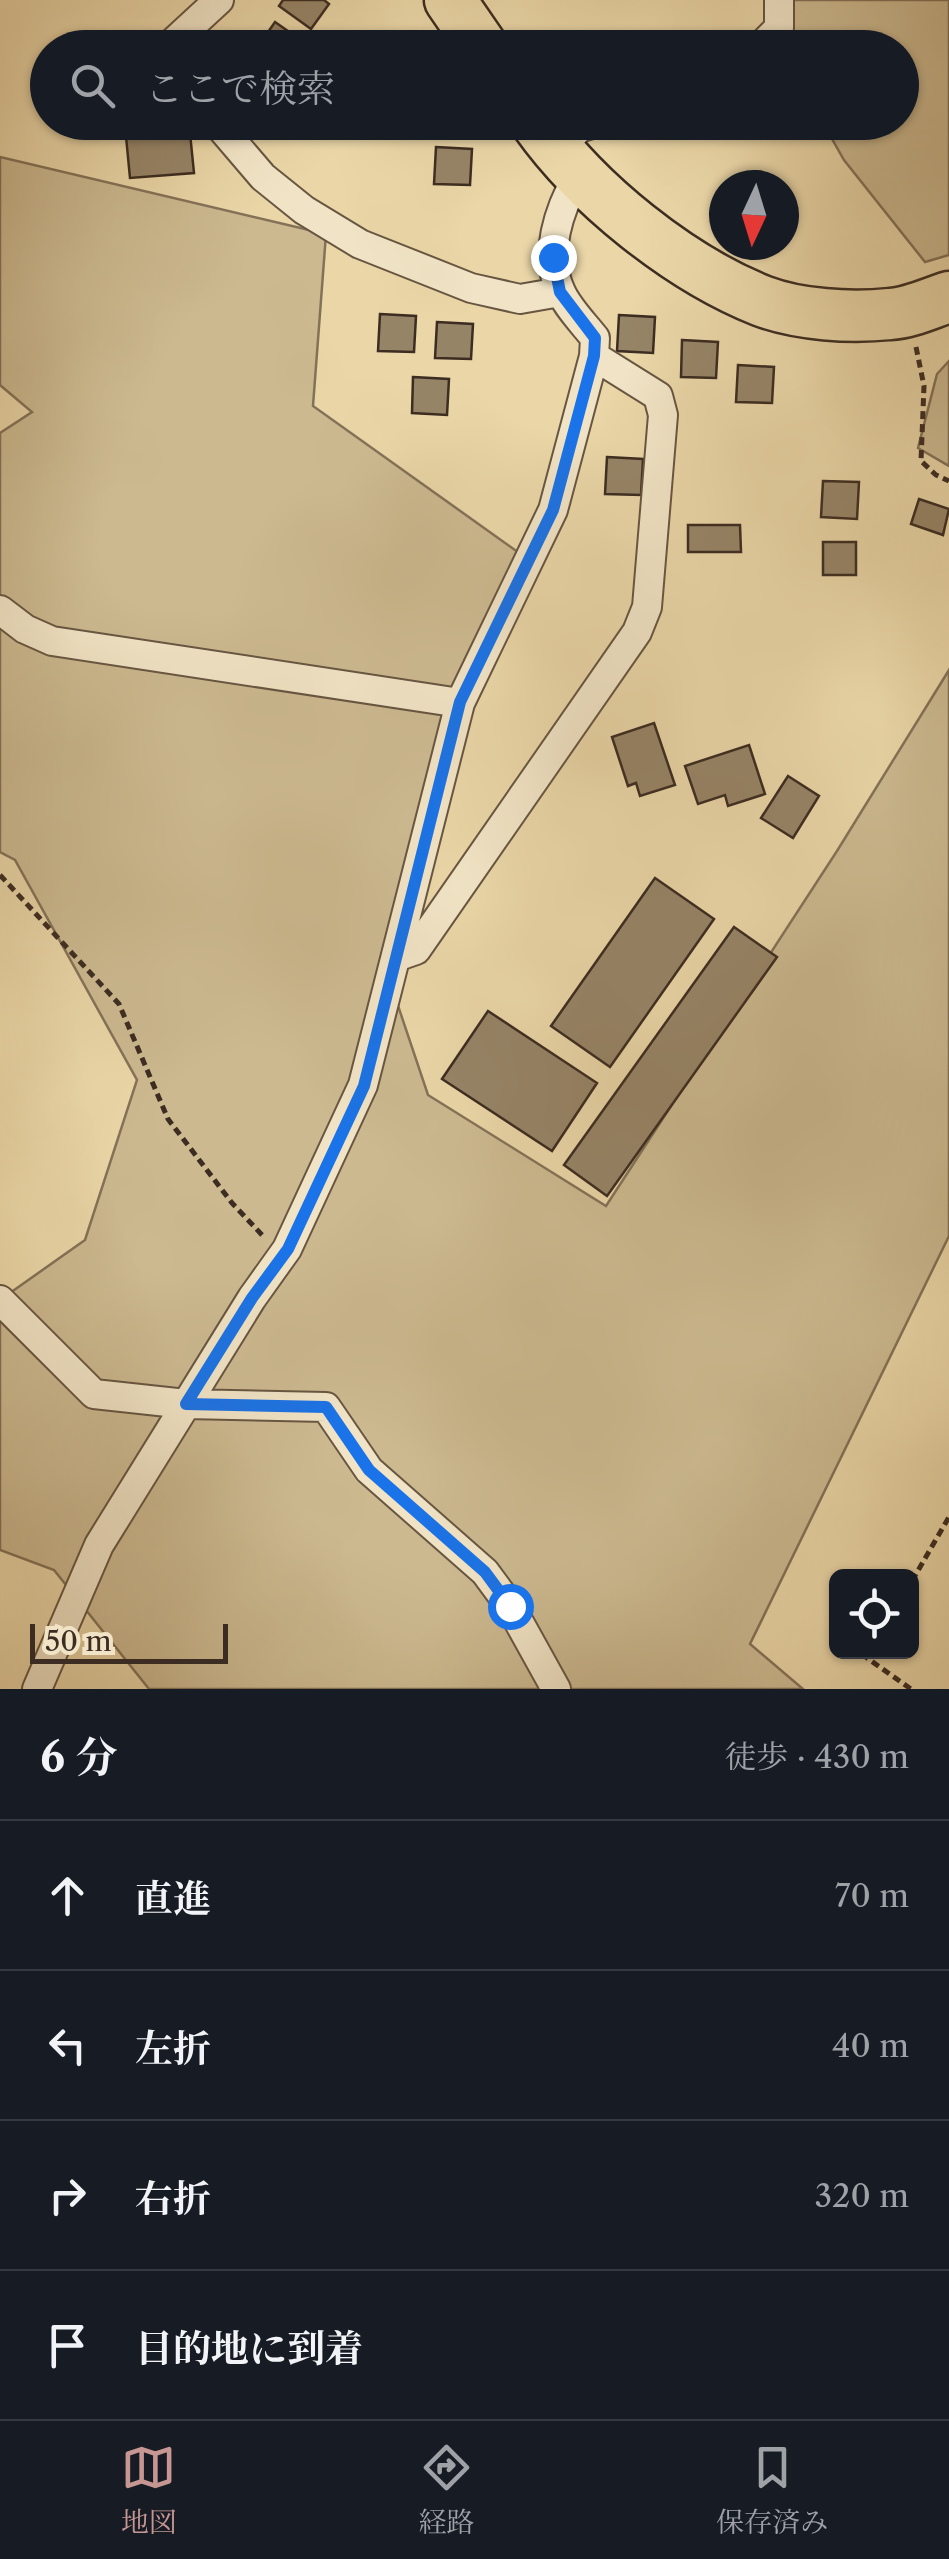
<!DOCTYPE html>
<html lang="ja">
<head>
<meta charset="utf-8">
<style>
  :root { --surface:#171b24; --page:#242831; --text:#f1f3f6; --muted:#9ea1a6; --line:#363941; --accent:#c59692 }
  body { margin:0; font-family:"Libre Caslon Text","Noto Serif JP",serif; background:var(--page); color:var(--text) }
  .controls { position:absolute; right:30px; bottom:30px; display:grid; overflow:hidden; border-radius:15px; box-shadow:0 2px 8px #0004 }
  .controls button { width:90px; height:90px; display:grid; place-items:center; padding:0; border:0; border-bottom:2px solid var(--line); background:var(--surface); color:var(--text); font:50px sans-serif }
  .compass { position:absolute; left:709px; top:170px; width:90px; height:90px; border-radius:50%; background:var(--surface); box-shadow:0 2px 8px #0004; rotate:184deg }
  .scale { position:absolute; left:30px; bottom:25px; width:198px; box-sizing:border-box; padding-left:10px; border:5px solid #3c2c21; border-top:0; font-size:28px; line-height:35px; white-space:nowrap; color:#3c2c21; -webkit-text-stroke:8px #f1e4c6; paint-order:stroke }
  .stop { position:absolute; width:30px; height:30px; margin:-22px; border:8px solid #1a73e8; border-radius:50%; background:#fff }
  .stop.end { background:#1a73e8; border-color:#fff; box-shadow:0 2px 10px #0008 }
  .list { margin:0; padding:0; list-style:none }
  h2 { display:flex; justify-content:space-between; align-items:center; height:130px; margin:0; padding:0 40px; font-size:42px }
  h2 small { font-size:32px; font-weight:400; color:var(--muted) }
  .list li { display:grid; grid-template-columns:65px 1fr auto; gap:30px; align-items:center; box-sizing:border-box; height:150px; padding:0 40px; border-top:2px solid var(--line) }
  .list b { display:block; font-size:38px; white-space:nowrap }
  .list em { font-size:32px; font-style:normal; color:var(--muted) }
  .icon { flex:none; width:55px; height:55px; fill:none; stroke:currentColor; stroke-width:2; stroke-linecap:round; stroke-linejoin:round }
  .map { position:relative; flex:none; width:949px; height:1689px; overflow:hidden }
  .search { position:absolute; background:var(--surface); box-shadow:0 2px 8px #0004; left:30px; right:30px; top:30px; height:110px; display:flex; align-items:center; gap:25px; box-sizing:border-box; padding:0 35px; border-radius:55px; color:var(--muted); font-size:38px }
  .sheet { height:730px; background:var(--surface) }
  nav { display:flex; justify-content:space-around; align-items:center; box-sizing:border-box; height:140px; border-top:2px solid var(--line); background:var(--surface); font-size:28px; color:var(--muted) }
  nav a { display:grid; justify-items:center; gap:5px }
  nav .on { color:var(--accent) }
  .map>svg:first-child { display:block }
  .green { fill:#ccb990; stroke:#847258; stroke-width:2.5 }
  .building { fill:#968467; stroke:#3c2c21; stroke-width:2.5 }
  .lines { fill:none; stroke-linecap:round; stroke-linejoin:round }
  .street-casing { stroke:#685642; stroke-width:32 }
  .highway-casing { stroke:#3c2c21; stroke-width:55 }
  .path { stroke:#3c2c21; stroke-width:5; stroke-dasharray:8 5; stroke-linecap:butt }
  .street { stroke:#f1e4c6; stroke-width:28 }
  .highway { stroke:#ead6a7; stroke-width:50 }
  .route { stroke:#1a73e8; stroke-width:12 }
</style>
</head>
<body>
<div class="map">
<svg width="949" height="1689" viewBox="0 0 949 1689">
  <rect width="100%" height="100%" fill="#ead6a7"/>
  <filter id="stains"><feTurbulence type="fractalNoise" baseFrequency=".002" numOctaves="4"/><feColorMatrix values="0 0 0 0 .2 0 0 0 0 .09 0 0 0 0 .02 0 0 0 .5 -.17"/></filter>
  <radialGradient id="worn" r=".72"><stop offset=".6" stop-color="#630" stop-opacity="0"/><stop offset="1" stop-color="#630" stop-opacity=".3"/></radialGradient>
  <path class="green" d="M777,0H949V255L925,262L844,160L823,123L902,122V48L782,47Z
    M0,157L326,234L313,406L529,560L448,701L382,958L428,1095L606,1206L837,851L949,670V1236L750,1644L803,1689H149L54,1570L0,1550V1300L85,1240L137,1080L15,860L0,852V433L32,412L0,385Z
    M949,361V466L918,448L937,374Z"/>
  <path class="building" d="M283,0H324L329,4L311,29L279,6Z
    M275,22L311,47L257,48Z
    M157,123L159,136L190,133L194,173L130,178L125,126Z
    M436,147L472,149L470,185L434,184Z
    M380,314L416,316L414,352L378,351Z
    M619,315L655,317L653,353L617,351Z
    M437,322L473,324L471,359L435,358Z
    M682,340L718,342L716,378L681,377Z
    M738,365L774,367L772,403L736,402Z
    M413,377L449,379L447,415L412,413Z
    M607,457L643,459L641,495L605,494Z
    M823,481L859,482L857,519L821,517Z
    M919,499L949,509L943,535L911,524Z
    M688,525H740L741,552H688Z
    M823,542H856V575H823Z
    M654,723L675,785L640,796L636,783L628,786L612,737Z
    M749,745L765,794L728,806L725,795L698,804L685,766Z
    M788,776L819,796L793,838L761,818Z
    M655,878L714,919L610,1067L551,1026Z
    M734,927L777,957L607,1196L564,1165Z
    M488,1011L597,1083L552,1151L442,1079Z"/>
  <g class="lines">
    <g class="street-casing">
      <path id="street" d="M167,48L219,0
        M759,48L779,28V0
        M216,122L263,177L304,210L360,244L471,288L520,299L560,292
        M556,151L579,128L598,122
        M0,610L25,629L52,641L460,703
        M396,957L416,950L637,632L647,607L663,415L658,396L594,356
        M0,1300L94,1394L186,1404L326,1407L369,1470L485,1572L510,1606L556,1689
        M37,1689L99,1545L252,1298L287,1249L363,1085L460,703L553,510L594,356L595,338C584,324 568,308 561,292C543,255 559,209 578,176"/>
    </g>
    <g class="highway-casing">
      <path id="highway" d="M450,0L483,48
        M536,122C587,194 679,268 762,301C799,315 850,318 890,314C910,313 930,303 949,297"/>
    </g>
    <path class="path" d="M916,347L924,386L921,461L936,475L949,481
      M0,875L119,1004L168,1119L232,1203L263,1236
      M912,1581L949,1517
      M870,1652L867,1658L911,1689"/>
    <use href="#street" class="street"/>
    <use href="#highway" class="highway"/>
  </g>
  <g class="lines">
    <path class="route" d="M510,1606L485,1572L369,1470L326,1407L186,1404L252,1298L288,1249L364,1086L460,702L553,510L594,356L595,338L560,292L553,257"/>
  </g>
  <rect width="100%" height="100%" filter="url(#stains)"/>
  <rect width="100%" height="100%" fill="url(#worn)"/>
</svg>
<div class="controls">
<button><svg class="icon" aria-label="locate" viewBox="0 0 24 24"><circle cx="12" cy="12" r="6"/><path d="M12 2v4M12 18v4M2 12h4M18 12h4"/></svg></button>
</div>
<svg class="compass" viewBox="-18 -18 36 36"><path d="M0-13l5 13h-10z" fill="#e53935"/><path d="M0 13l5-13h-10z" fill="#9ea1a6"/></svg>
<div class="scale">50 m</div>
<div class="stop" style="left:510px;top:1606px"></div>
<div class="stop end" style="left:553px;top:257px"></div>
<div class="search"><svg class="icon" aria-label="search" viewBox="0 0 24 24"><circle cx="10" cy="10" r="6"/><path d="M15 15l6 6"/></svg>ここで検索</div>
</div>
<section class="sheet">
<h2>6 分<small>徒歩 · 430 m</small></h2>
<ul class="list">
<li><svg class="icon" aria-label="ahead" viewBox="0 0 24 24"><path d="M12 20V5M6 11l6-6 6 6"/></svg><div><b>直進</b></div><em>70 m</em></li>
<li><svg class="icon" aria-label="left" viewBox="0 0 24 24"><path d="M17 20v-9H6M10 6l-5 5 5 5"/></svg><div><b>左折</b></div><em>40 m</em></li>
<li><svg class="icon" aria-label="right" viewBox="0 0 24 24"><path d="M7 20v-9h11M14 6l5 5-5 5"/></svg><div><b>右折</b></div><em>320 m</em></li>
<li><svg class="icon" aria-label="arrive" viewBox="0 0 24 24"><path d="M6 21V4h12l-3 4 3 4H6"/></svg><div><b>目的地に到着</b></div></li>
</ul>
</section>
<nav>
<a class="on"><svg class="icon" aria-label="map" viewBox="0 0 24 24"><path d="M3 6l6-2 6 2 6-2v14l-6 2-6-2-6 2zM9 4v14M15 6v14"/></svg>地図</a>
<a><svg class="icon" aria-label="directions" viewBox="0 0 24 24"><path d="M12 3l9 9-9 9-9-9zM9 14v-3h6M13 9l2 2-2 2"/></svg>経路</a>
<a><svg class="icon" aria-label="saved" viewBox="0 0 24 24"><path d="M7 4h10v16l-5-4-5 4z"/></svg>保存済み</a>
</nav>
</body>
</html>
